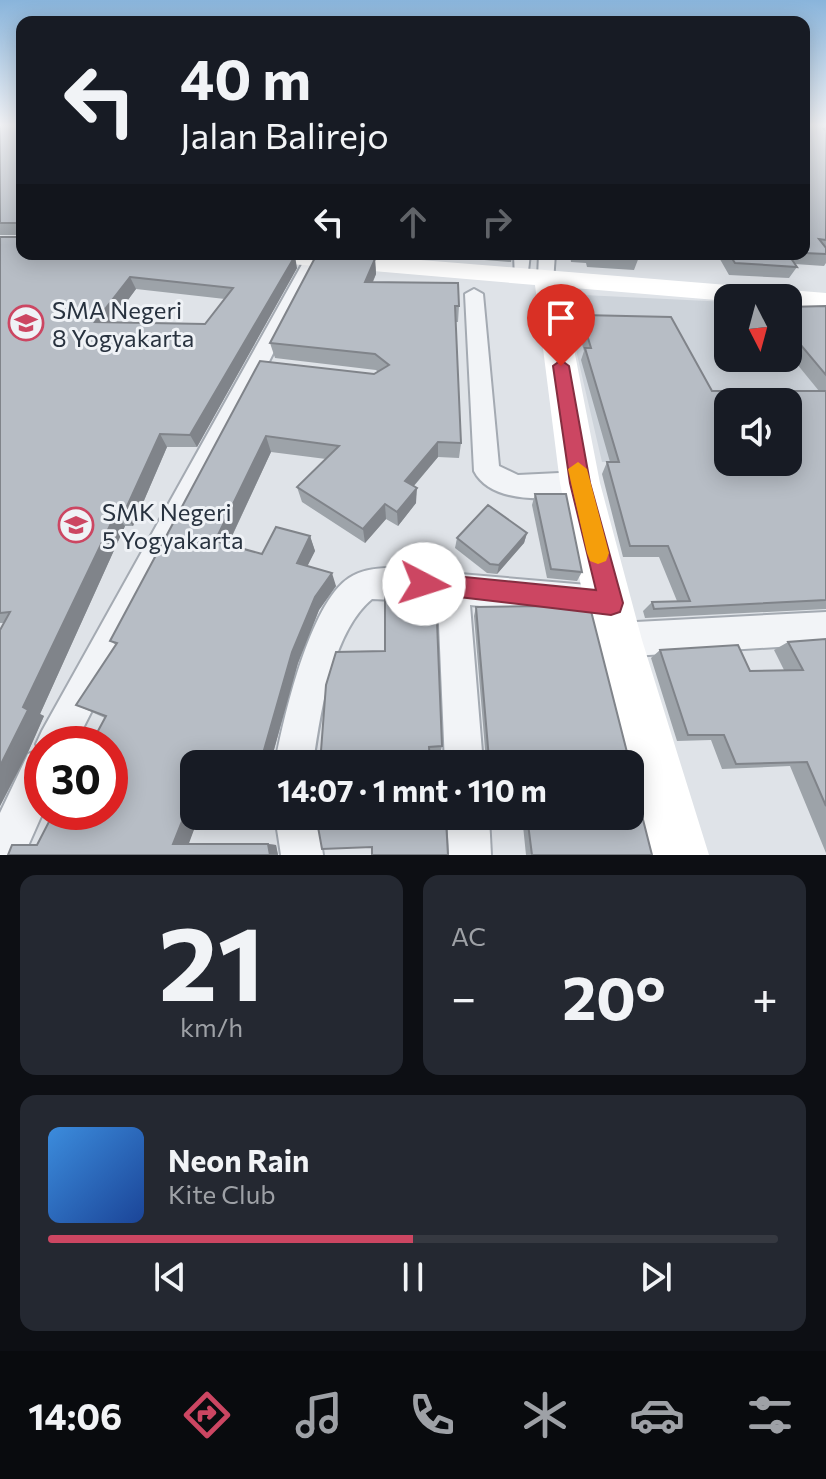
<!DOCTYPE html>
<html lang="id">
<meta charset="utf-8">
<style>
:root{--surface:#171b24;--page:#242831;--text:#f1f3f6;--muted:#9ea1a6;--line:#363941;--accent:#cc4662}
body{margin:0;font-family:Commissioner,sans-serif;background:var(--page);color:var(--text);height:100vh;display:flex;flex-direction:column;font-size:30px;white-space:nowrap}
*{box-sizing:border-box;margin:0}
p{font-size:26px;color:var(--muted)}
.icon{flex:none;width:44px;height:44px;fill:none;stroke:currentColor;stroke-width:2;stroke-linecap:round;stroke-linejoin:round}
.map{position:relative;height:855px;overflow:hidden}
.panel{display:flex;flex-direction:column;gap:20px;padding:20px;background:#0d0f14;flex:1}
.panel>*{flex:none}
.hud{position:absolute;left:16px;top:16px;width:794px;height:244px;border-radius:16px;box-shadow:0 4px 20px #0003;background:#171b24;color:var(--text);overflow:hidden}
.needle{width:52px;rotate:174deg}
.tools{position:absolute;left:714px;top:284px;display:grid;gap:16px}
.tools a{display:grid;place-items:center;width:88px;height:88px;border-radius:16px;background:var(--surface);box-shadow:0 4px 20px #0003;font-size:40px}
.speed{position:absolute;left:24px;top:726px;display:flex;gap:16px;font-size:40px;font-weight:700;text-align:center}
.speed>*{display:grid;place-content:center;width:104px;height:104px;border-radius:50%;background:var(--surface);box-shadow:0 4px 20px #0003;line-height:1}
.speed .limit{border:12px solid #d22;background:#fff;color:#111}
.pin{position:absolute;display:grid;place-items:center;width:68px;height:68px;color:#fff;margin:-82px -34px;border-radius:50% 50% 50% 0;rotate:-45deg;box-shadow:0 0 8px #0007}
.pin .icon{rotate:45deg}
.me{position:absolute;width:88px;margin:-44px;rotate:95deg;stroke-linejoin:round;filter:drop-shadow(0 0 6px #0008)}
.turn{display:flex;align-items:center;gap:28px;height:168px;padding:0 32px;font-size:36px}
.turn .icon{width:104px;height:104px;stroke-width:2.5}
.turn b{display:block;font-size:56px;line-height:68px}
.lanes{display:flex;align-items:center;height:76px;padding:0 32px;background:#0003;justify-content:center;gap:40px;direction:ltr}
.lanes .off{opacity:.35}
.big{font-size:60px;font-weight:700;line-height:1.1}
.panel .card{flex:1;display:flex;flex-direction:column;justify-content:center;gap:12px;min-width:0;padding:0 28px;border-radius:16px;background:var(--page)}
.panel .dial{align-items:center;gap:0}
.dial b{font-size:104px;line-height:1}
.song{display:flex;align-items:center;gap:24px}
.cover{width:96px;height:96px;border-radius:12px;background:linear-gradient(135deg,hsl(210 70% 55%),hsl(220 70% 35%))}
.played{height:8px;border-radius:4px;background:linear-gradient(90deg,var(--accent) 50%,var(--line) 50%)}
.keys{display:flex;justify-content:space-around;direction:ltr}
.heat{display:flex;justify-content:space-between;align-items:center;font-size:44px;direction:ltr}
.panel .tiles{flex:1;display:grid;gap:20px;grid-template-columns:1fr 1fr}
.card:last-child{grid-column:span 2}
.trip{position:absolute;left:180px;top:750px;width:464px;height:80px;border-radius:16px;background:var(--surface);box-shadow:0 4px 20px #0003;font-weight:700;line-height:80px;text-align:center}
.menu{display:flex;height:128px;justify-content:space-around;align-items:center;background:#090b0e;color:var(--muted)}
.menu .icon{width:56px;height:56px}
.menu .selected{color:var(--accent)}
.menu b{font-size:36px;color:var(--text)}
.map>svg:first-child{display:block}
.built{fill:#cdd3da}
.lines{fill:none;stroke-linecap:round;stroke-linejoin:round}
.street-casing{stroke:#a4aab2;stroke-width:4}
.street{fill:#f2f4f7;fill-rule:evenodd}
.secondary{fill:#fff;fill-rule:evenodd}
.wall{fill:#9da3a9;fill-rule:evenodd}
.shaded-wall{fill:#80848a}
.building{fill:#b7bdc5;stroke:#80848a;stroke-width:2;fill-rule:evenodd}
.route{fill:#cc4662;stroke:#852e40;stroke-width:2}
.slow{fill:#f59e0b}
.labels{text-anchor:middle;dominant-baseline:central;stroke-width:6;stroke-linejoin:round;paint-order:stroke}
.poi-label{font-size:24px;fill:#28323f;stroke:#eff2f6;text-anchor:start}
</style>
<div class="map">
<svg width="826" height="855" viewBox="0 0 826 855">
<rect width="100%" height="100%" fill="#dfe3e8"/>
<polygon class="built" points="563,294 728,302 728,358 788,358 788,306 826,308 826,447 788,402 728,402 728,454 602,462"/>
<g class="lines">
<g class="street-casing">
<g id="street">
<polygon points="313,254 321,259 75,744 42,744 43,812 24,855 0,855 0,813 28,754 39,750 36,744 42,731 305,259"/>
<polygon points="514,254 530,254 527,280 515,280"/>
<polygon points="539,254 555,254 553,282 547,283 538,278"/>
<path d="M474,289L483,294L499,466L518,475L580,472L589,475L593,483L589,491C558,501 492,506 474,471L465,294Z"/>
<path d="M390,568L611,587L622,592L627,603L622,614L611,619L470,605L483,764H445L438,602L372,599C332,632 320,715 313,764H275C283,719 310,603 349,578C361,570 376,568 390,568Z"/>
<polygon points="826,612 826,644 617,657 605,652 600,640 605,628 617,623"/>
<polygon points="275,816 317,816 323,855 281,855"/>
<polygon points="447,816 489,816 491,855 449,855"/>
</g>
</g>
<use href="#street" class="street"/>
<polygon class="secondary" points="244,254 347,254 826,293 826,309 788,306 788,298 728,298 728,301 562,287 600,483 642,640 709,855 645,855 630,794 630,764 623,764 592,640 560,483 535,285 256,261"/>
</g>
<g class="wall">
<path d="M0,125L22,254L130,255L297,268L197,447H167L133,526H125L40,714L44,716L29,750L0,806V630L4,623H0V237H17V235H0ZM136,289L225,299L205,324L111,323Z"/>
<polygon points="804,125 826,125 826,263 824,266 795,264 797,267 789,278 729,275 717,254 804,254"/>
<polygon points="407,254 513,254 511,262"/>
<polygon points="570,254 638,254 639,257 634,270 587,267 586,263 571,262"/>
<polygon points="375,259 376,274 373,282 459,306 458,322 455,322 461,443 459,458 438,457 414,486 416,503 398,526 386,519 365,543 302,502 297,487 326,459 271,452 228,545 262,554 310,536 315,551 307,566 336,586 319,610 298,663 270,764 234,764 220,759 219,764 194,764 194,816 199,816 188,844 268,844 276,845 278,855 8,855 37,845 105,718 76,705 116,645 110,641 260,361 374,374 378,372 376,370 275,358 270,343"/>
<polygon points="826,306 826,609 645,618 643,611 652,602 677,601 659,557 623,557 602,474 607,462 610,462 581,360 584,351 577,327 581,315 712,391 819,391 788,353 788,307"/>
<polygon points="535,494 582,572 577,581 547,578 532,505"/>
<polygon points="527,533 524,543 497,574 487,573 455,548 457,538"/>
<polygon points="541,606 591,611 629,760 636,763 636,792 652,855 526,855 522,816 630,816 630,764 481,764 486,761 474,616 476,607"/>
<polygon points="826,639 826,853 790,766 722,769 711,740 677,741 651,658 660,650 750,671 784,670 774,650 788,642"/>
<polygon points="326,685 442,746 441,750 430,751"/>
</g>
<g class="shaded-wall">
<polygon points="295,256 297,268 197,447 190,435"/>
<polygon points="375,259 376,274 366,297 365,282"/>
<polygon points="130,277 136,289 102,335 95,322"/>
<polygon points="160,434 167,447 133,526 123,515"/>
<polygon points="266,436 271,452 223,555 215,541"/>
<polygon points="438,442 438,457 405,496 405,481"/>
<polygon points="417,488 416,503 398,526 397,512"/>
<polygon points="385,504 386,519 365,543 363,529"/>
<polygon points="115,515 125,526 40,714 44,716 29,750 0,806 0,766 23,707"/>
<polygon points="527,533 524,543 497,574 499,565"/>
<polygon points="310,536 315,551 302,577 297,563"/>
<polygon points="332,573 336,586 319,610 298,663 270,764 260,764 292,652 315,597"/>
<polygon points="209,753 220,759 219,764 205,764"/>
<polygon points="194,791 194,816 199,816 188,846 173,844"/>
<polygon points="268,844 276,845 278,855 270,855"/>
</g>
<g class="building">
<path d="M0,125H22V254H118L164,259L168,254H276L295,256L190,435L160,434L123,515H115L23,707L28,710L0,766V630L10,612L0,613V237H17V223H0ZM130,277L233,288L205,324L95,322Z"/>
<polygon points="804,125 826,125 826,129 824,129 826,131 826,240 819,239 826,248 826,254 804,253"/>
<polygon points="317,254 375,259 365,282 458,283 459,306 455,306 461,443 438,442 405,481 417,488 397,512 385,504 363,529 297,487 339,446 266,436 215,541 262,554 276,527 310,536 297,563 332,573 315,597 292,652 260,764 241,764 209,753 205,764 194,764 194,791 173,844 268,844 270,855 8,855 12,845 37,845 54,812 110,812 110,744 91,744 106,716 76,705 117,643 110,641 260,361 374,374 389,365 375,354 270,343"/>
<polygon points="600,254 638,254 639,257"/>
<polygon points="729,254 788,254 797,267 735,263"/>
<polygon points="826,306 826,375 795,338 788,338 788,307"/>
<path d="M581,315L671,317L712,391H826V600L654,609L652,602L690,601L668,546H630L607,462H619L585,348H591ZM728,402H788V462H728Z"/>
<polygon points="535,494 566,494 582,572 551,569"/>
<polygon points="488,505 527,533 499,565 490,564 457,538"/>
<polygon points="385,596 436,597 442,746 429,747 430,764 320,764 326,685 336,652 385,651"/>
<polygon points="541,606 591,611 629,760 636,763 636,792 652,855 532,855 527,816 630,816 630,764 482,764 482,763 489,759 476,607"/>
<polygon points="826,639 826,806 807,762 736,764 724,735 688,735 660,650 738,645 750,671 803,670 788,642"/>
<polygon points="316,816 434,816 434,820 446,820 448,855 372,855 372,847 322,849"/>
</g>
<linearGradient id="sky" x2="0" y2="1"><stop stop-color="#89b4db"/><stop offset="0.51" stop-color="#f1f2f5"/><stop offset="1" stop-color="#f1f2f5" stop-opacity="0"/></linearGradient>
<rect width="826" height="245" fill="url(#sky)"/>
<polygon class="route" points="561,360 569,366 590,483 623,603 620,612 611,615 416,592 412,584 416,576 424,573 596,590 570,483 553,366"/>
<polygon class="slow" points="578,462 587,469 609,553 606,561 598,564 590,561 587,553 568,469"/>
<defs>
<g id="school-ring" transform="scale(1.8)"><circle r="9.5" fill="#eff2f6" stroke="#cc4662" stroke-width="1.5"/><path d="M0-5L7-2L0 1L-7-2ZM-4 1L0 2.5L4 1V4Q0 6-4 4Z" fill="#cc4662"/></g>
</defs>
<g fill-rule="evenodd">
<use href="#school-ring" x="26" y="323"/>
<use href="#school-ring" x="76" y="525"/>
</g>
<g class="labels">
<g class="poi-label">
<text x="52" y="309">SMA Negeri<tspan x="52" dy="28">8 Yogyakarta</tspan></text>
<text x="102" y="511">SMK Negeri<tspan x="102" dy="28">5 Yogyakarta</tspan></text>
</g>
</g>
</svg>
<div class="tools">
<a><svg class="needle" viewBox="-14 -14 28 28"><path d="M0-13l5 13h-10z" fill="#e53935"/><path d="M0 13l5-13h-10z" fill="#9ea1a6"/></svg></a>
<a><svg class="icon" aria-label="sound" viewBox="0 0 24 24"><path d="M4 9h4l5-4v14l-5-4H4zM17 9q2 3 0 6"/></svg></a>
</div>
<div class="speed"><div class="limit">30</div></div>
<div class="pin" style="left:561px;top:366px;background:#d93025"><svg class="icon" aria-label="arrive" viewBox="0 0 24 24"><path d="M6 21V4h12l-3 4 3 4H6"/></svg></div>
<svg class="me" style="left:424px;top:584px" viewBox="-20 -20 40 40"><circle r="19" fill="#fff"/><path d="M0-13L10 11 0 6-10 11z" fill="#cc4662"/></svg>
<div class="trip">14:07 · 1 mnt · 110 m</div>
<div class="hud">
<div class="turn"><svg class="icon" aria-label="left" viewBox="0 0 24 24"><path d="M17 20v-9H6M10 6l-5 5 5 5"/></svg><div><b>40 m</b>Jalan Balirejo</div></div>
<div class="lanes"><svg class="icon" aria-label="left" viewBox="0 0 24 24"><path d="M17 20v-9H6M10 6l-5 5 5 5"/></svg><svg class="icon off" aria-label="ahead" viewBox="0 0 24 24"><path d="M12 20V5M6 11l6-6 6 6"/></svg><svg class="icon off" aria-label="right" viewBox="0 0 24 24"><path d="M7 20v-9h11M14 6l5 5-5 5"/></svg></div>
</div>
</div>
<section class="panel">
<div class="tiles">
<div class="card dial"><b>21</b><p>km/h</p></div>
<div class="card"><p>AC</p>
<div class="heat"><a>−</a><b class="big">20°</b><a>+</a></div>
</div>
<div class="card">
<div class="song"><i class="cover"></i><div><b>Neon Rain</b><p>Kite Club</p></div></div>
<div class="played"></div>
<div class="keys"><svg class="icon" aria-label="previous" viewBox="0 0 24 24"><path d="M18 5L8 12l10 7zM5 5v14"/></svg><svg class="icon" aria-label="pause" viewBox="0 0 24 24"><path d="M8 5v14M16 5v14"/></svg><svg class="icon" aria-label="next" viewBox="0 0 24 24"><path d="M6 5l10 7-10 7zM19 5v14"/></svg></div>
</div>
</div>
</section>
<nav class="menu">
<b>14:06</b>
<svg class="icon selected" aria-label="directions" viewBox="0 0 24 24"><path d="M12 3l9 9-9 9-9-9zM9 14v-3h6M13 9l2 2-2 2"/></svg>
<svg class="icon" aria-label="music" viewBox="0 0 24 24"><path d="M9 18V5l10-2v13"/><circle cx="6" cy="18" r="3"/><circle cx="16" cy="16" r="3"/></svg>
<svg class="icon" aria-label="phone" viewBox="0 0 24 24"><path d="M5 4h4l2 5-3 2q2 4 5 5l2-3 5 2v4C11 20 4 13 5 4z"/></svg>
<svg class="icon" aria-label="climate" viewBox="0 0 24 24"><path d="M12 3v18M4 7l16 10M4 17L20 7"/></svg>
<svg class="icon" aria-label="car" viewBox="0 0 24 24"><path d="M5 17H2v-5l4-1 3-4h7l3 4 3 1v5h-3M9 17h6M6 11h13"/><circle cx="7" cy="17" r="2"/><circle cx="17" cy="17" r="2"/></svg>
<svg class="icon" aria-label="filters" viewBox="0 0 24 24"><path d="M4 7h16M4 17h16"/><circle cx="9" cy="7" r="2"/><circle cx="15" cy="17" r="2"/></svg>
</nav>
